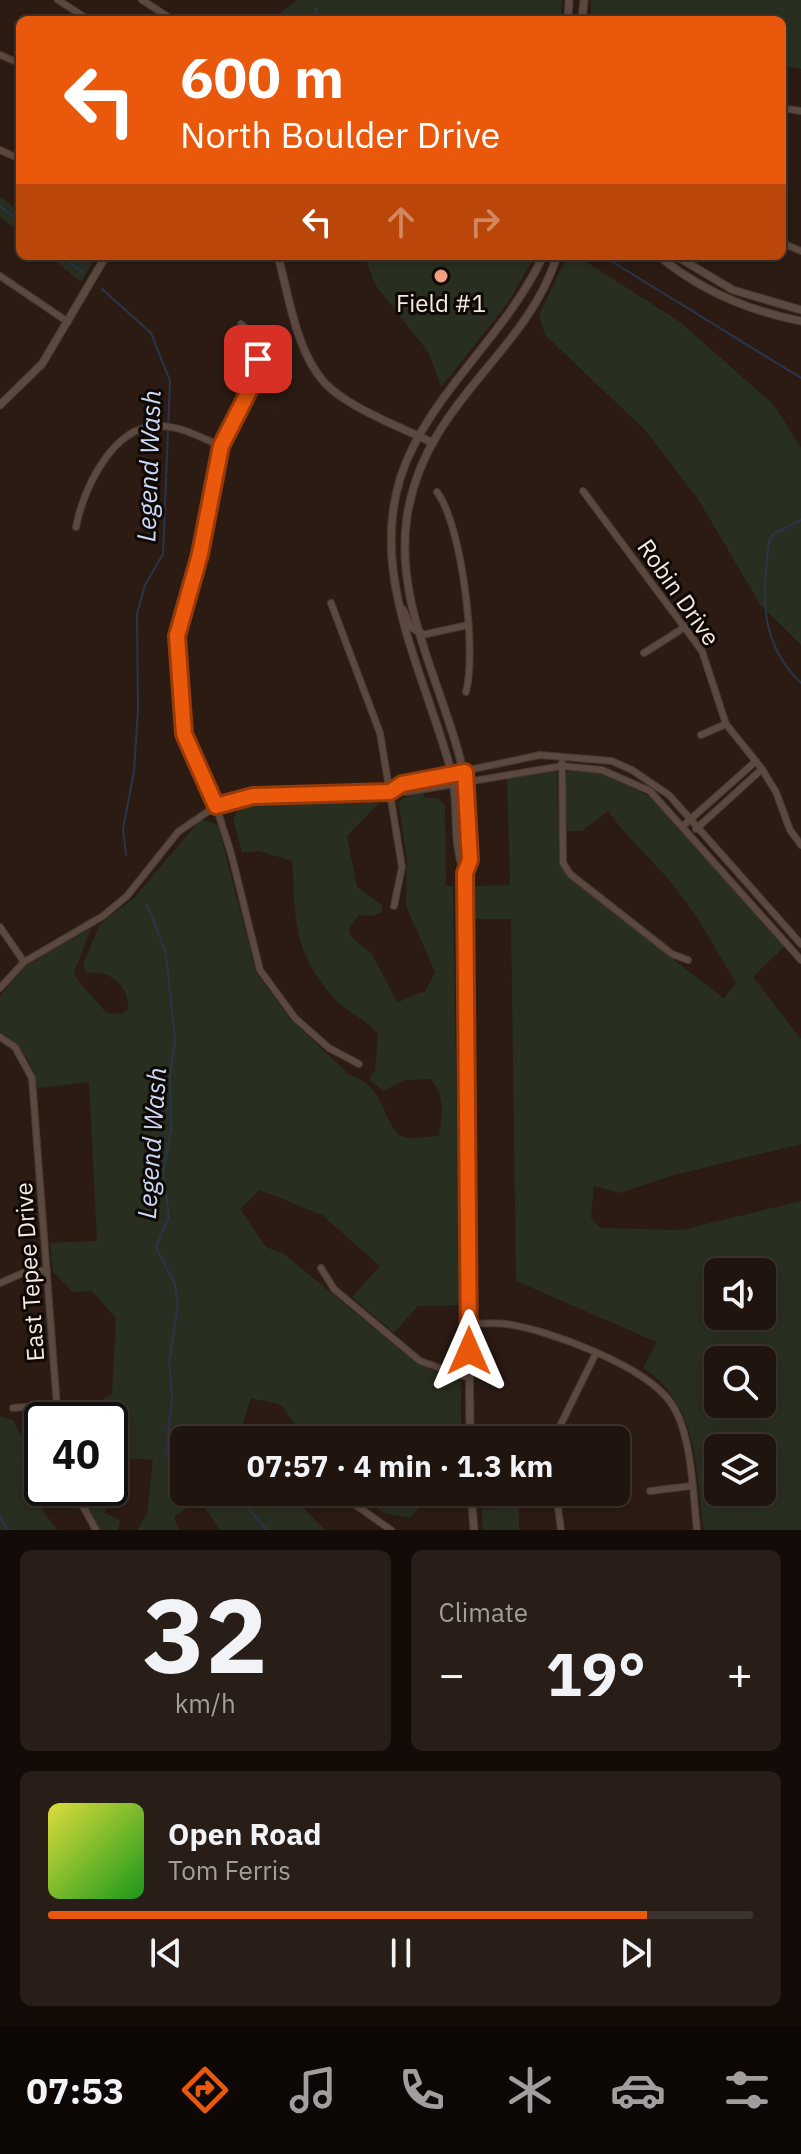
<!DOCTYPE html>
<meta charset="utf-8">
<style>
:root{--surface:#20140e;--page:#281d17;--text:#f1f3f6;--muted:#a29e9e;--line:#3d332e;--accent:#ea580c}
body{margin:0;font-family:"IBM Plex Sans",sans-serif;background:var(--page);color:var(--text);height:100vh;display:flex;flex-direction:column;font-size:30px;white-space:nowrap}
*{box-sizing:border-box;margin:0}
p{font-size:26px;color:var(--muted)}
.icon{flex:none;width:44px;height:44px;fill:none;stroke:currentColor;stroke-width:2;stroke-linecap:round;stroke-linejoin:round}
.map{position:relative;height:1530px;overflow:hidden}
.drawer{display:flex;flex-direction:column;gap:20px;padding:20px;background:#120b08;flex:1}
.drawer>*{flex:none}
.guide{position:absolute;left:16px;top:16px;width:770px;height:244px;border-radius:12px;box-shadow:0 4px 12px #0003,0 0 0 2px var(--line);background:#ea580c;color:#fff;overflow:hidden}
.buttons{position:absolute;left:704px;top:1258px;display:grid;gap:16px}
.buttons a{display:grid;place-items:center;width:72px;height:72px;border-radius:12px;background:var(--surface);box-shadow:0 4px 12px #0003,0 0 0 2px var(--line);font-size:40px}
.speed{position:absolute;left:24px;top:1402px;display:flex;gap:16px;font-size:40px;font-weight:700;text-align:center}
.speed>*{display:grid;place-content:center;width:104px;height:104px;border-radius:50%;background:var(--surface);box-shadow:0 4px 12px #0003,0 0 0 2px var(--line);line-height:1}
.speed .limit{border:4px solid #111;border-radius:12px;background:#fff;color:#111}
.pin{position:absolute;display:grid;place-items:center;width:68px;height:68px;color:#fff;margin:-34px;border-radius:16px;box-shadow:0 4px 12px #0006}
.me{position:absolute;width:88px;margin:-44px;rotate:0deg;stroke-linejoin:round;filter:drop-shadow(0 0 6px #0008)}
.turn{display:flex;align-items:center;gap:28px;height:168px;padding:0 32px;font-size:36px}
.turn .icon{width:104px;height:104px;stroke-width:2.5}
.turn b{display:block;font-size:56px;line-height:68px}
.lanes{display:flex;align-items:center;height:76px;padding:0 32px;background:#0003;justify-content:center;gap:40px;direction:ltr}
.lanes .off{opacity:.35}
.big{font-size:60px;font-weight:700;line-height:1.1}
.drawer .card{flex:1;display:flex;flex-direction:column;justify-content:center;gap:12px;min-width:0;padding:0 28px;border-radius:12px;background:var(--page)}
.drawer .dial{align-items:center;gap:0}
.dial b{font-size:104px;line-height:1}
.song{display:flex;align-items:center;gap:24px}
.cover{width:96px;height:96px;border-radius:12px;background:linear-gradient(135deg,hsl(60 70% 55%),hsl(120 70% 35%))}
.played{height:8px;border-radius:4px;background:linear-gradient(90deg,var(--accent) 85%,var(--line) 85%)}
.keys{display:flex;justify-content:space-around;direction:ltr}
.heat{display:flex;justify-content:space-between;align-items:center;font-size:44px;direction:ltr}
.drawer .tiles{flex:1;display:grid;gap:20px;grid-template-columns:1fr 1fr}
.card:last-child{grid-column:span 2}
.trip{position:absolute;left:170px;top:1426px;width:460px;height:80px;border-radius:12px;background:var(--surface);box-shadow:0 4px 12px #0003,0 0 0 2px var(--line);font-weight:700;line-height:80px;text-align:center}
.tabs{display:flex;height:128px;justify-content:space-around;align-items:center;background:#0d0806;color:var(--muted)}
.tabs .icon{width:56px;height:56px}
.tabs .selected{color:var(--accent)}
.tabs b{font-size:36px;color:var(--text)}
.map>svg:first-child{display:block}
.green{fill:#292f20;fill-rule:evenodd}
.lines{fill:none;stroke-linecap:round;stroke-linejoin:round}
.stream{stroke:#2a354b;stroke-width:2}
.minor-casing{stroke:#453833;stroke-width:8}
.tertiary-casing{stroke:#453833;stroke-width:9}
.minor{stroke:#5b483e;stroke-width:6}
.tertiary{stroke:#5b483e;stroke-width:7}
.route-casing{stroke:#983908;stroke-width:20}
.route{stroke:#ea580c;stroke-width:14}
.poi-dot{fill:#f2a080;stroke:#0f0805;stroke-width:3}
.labels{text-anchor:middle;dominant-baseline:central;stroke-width:6;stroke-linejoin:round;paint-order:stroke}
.poi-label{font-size:24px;fill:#f5e9e3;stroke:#0f0805}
.street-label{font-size:24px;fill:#f5e9e3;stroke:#0f0805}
.water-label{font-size:26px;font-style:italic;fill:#cad9f6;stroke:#0f0805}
</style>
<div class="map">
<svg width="801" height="1530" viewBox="0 0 801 1530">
<rect width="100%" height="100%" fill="#2b1b13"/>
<g class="green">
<polygon points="297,0 562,0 561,20 280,18 279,14"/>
<polygon points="591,0 801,0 801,69 782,66 782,20 591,20"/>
<polygon points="0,196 20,212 20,233 0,217"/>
<polygon points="49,256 96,256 81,282"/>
<polygon points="365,256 535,256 507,304 441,387 429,353 374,283"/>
<polygon points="577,256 680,322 774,405 801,448 801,645 760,604 698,499 645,430 545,335 539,315 563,265"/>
<path d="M571,768L609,776L650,797L785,946L753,977L801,1039V1144L670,1176L620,1193L594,1186L591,1218L600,1228L682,1230L801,1201V1530H704C695,1468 700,1406 643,1368L657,1342L516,1281L511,919H474V886L510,885L507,776L557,770L559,859L571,878L724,999L736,983C719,955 703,925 684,899C661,867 631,843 608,811L582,831H566V774ZM718,1272H762V1316H718ZM718,1360H762V1404H718ZM718,1448H762V1492H718Z"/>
<path d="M423,793L425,798H438L445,806L446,886H453L460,1305L418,1306L394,1333L352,1297L380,1266L322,1215L260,1190L240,1209L266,1247L284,1254L419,1365L461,1381V1440H316L301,1434L282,1405L251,1398L241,1429L248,1440H184V1492H287L325,1530H220L205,1508L194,1504L174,1516L179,1530H137L147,1514L153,1460L110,1457V1420H63L62,1411L89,1408L112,1394L116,1318L92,1291L73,1292L53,1272L50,1243L97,1241L89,1082L38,1088C32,1063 23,1045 0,1032V996L25,967L91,928L74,973C78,983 98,1002 106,1013L122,1014L128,1009C129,984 109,970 86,973L83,964L100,924L134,898L201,819L218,825L256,972L290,1019L350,1075C386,1085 382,1124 401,1136C410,1141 429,1136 439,1136C442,1116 446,1095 430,1079L405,1080L383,1091L369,1079L375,1070L378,1034C366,1019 348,1013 335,999C292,951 296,921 292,861L259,851L242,853L233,819L241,804L379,803L347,836L357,887L382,905V912L373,916L359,915L349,929L351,937L372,954L397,1002C408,1000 413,993 425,992L435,972L406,906L407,860L399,804L402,798Z"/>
<polygon points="0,1416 14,1421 20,1434 33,1446 21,1458 44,1512 57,1530 0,1530"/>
<polygon points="77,1488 107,1488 105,1513 120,1520 118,1530 100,1530"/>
<polygon points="355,1492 462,1492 462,1494 429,1496 410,1518 384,1513"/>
<polygon points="519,1507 519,1530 483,1530 481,1509"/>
</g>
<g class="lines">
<g class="stream">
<polyline points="315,8 318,20"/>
<polyline points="0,206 20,222"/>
<polyline points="62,256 82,272"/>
<polyline points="603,256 801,378"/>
<polyline points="102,289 151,333 170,381 163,554 145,585 137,614 138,710 134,771 123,829 126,855"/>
<path d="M801,520L773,534L769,542C762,596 759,643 801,683"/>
<polyline points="147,904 166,953 175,1040 170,1075 171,1129 163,1172 169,1216 156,1248 175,1284 178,1305 169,1362 172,1398 166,1455 172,1463 184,1467"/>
<polyline points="235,1492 267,1530"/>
<polyline points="0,1517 8,1530"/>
</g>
<g class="minor-casing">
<g id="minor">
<polyline points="58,0 89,20"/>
<polyline points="142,0 173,20"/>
<polyline points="0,55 19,63"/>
<polyline points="782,108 801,111"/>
<polyline points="0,150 20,159"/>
<polyline points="782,243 801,251"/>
<polyline points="0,276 68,322"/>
<polyline points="241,324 251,333 256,347 256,373 221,446 200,554 182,608 177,636 179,707 184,734 216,806 231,853 260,970 295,1018 329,1048 359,1064"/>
<polyline points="583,491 702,651 726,724 762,769 776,792 790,830 801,845"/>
<path d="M437,492C462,525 477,652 466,692"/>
<path d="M76,527C83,490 112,427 156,426C179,425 200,437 221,446"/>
<polyline points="331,603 380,733 402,867 394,906"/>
<polyline points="422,635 468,625"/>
<polyline points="644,653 685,627"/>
<polyline points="701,735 726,724"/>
<polyline points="562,763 563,863 570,874 672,954 688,960"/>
<polyline points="390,792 402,784 540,755 612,761 632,770 669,795 801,944"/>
<polyline points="683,826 756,761"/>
<polyline points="696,829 762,769"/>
<polyline points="0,927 24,962"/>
<polyline points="0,988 24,962 103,916 127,896 178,832 216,806 253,796 407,792 562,766 602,770 650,791 801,960"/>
<polyline points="0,1037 15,1047 32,1078 58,1420"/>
<polyline points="321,1268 334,1289 420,1361 469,1378"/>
<polyline points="0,1283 23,1273 47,1270"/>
<path d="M469,1324C481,1324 494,1322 506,1324C549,1330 646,1366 671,1403C692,1433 693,1494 697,1530"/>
<polyline points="13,1408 57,1404"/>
<polyline points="557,1440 559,1428 596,1353"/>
<polyline points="73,1488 96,1530"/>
<polyline points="650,1491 691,1486"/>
<polyline points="337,1492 391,1530"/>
<polyline points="556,1492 561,1530"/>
</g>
</g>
<g class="tertiary-casing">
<g id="tertiary">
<polyline points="568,20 569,0"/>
<polyline points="582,20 584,0"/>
<path d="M278,256C289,296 296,351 324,382C346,407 401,427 431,442"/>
<path d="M659,256C700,290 749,311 801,321"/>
<polyline points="676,256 733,290 801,310"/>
<polyline points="0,405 42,364 106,256"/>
<polyline points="403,610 410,626 422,634"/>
<path d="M465,873C451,842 460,804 451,771C423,666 357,556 413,447C448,378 510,327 543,256"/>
<path d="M470,1440L465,873C471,857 470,842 470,825C468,720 391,624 407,517C424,402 526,355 557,256"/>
<polyline points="471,1492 474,1530"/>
</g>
</g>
<use href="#minor" class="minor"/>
<use href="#tertiary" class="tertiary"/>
</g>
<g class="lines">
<g class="route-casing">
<polyline id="route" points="258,359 253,383 221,446 200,554 177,636 184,734 216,806 253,796 390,792 402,784 465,772 470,860 465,873 469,1351"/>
</g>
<use href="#route" class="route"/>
</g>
<circle class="poi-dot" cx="441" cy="276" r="8"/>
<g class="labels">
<g class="poi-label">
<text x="441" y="303">Field #1</text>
</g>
<g class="street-label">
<text transform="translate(679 592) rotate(55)">Robin Drive</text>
<text transform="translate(29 1272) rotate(-94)">East Tepee Drive</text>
</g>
<g class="water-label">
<text transform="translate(148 466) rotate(-88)">Legend Wash</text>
<text transform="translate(151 1143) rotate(-86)">Legend Wash</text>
</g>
</g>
</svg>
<div class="buttons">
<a><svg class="icon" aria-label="sound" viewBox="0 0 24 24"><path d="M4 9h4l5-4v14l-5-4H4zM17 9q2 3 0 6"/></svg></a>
<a><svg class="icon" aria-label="search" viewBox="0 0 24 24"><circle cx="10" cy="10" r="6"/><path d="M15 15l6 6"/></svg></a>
<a><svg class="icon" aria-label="layers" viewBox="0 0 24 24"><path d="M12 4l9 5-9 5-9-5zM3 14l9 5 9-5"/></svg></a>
</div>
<div class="speed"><div class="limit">40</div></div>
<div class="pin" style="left:258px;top:359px;background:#d93025"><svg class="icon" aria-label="arrive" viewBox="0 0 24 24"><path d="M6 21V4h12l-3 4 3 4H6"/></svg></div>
<svg class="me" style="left:469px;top:1351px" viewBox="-20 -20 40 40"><path d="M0-17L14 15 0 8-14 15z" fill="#ea580c" stroke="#fff" stroke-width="4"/></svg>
<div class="trip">07:57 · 4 min · 1.3 km</div>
<div class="guide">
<div class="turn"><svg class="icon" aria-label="left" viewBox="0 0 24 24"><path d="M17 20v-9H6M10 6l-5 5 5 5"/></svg><div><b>600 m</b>North Boulder Drive</div></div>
<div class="lanes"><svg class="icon" aria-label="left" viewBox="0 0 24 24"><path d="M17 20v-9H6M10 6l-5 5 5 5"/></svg><svg class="icon off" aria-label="ahead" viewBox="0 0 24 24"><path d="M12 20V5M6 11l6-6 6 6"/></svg><svg class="icon off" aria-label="right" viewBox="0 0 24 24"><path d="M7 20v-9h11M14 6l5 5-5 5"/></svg></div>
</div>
</div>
<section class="drawer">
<div class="tiles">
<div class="card dial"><b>32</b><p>km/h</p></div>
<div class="card"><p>Climate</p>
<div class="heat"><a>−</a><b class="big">19°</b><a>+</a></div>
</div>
<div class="card">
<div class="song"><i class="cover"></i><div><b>Open Road</b><p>Tom Ferris</p></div></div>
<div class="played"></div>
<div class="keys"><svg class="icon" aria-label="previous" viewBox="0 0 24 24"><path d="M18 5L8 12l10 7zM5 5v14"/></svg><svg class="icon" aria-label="pause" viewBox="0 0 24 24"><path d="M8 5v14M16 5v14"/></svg><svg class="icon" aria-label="next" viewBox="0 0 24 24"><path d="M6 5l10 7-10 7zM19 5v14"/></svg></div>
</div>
</div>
</section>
<nav class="tabs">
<b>07:53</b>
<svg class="icon selected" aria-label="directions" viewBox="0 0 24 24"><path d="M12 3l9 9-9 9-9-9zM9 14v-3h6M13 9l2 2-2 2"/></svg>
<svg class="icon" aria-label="music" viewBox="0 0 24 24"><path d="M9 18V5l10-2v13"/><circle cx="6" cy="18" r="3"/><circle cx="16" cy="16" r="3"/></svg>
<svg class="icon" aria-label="phone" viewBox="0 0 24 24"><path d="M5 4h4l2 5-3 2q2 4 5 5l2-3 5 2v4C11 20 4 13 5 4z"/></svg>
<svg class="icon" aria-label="climate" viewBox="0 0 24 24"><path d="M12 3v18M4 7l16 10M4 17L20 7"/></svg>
<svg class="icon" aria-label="car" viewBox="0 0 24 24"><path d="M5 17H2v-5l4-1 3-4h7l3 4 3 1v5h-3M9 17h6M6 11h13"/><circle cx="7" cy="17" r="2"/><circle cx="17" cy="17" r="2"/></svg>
<svg class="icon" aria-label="filters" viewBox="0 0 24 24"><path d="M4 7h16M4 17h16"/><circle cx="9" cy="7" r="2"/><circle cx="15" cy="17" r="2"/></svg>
</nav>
